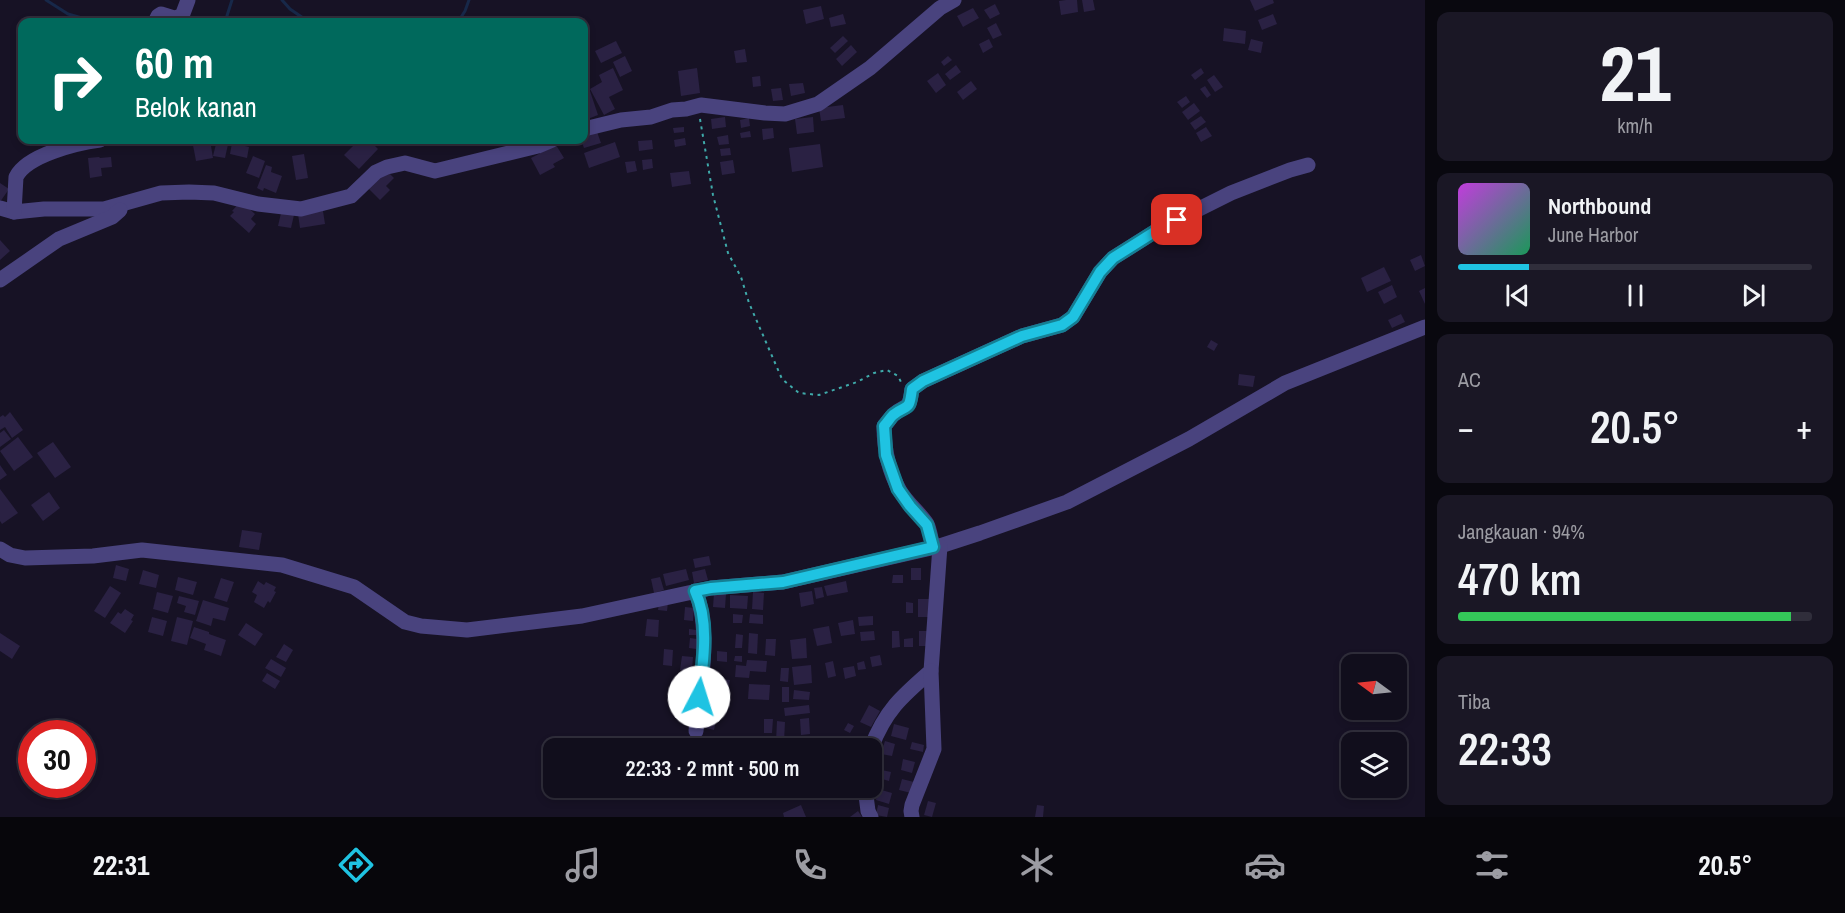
<!DOCTYPE html>
<html lang="id">
<meta charset="utf-8">
<style>
:root{--surface:#110e1c;--page:#1a1725;--text:#f1f3f6;--muted:#9c9ca3;--line:#302e3b;--accent:#1fc3e2}
body{margin:0;font-family:"Archivo Narrow",sans-serif;background:var(--page);color:var(--text);height:100vh;display:flex;flex-direction:column;font-size:22px;white-space:nowrap}
*{box-sizing:border-box;margin:0}
p{font-size:20px;color:var(--muted)}
.icon{flex:none;width:33px;height:33px;fill:none;stroke:currentColor;stroke-width:2;stroke-linecap:round;stroke-linejoin:round}
.map{position:relative;flex:1;overflow:hidden}
.details{display:flex;flex-direction:column;gap:12px;padding:12px;background:#09080f;width:420px}
.details>*{flex:none}
.banner{position:absolute;left:18px;top:18px;width:570px;height:126px;border-radius:12px;box-shadow:0 3px 9px #0003,0 0 0 2px var(--line);background:#00695c;color:#fff;overflow:hidden}
.needle{width:39px;rotate:285deg}
.tools{position:absolute;left:1341px;top:654px;display:grid;gap:12px}
.tools a{display:grid;place-items:center;width:66px;height:66px;border-radius:12px;background:var(--surface);box-shadow:0 3px 9px #0003,0 0 0 2px var(--line);font-size:30px}
.speed{position:absolute;left:18px;top:720px;display:flex;gap:12px;font-size:30px;font-weight:700;text-align:center}
.speed>*{display:grid;place-content:center;width:78px;height:78px;border-radius:50%;background:var(--surface);box-shadow:0 3px 9px #0003,0 0 0 2px var(--line);line-height:1}
.speed .limit{border:9px solid #d22;background:#fff;color:#111}
.pin{position:absolute;display:grid;place-items:center;width:51px;height:51px;color:#fff;margin:-26px;border-radius:12px;box-shadow:0 3px 9px #0006}
.me{position:absolute;width:66px;margin:-33px;rotate:5deg;stroke-linejoin:round;filter:drop-shadow(0 0 4px #0008)}
.turn{display:flex;align-items:center;gap:21px;height:126px;padding:0 18px;font-size:27px}
.turn .icon{width:78px;height:78px;stroke-width:2.5}
.turn b{display:block;font-size:42px;line-height:51px}
.big{font-size:45px;font-weight:600;line-height:1.1}
.details .widget{flex:1;display:flex;flex-direction:column;justify-content:center;gap:9px;min-width:0;padding:0 21px;border-radius:12px;background:var(--page)}
.details .dial{align-items:center;gap:0}
.dial b{font-size:78px;line-height:1}
.song{display:flex;align-items:center;gap:18px}
.cover{width:72px;height:72px;border-radius:9px;background:linear-gradient(135deg,hsl(290 70% 55%),hsl(150 70% 35%))}
.played{height:6px;border-radius:3px;background:linear-gradient(90deg,var(--accent) 20%,var(--line) 20%)}
.keys{display:flex;justify-content:space-around;direction:ltr}
.heat{display:flex;justify-content:space-between;align-items:center;font-size:33px;direction:ltr}
.charge{height:9px;border-radius:4px;background:linear-gradient(90deg,#34c759 94%,var(--line) 0)}
.trip{position:absolute;left:543px;top:738px;width:339px;height:60px;border-radius:12px;background:var(--surface);box-shadow:0 3px 9px #0003,0 0 0 2px var(--line);font-weight:600;line-height:60px;text-align:center}
.dock{display:flex;height:96px;justify-content:space-around;align-items:center;background:#07060b;color:var(--muted)}
.dock .icon{width:42px;height:42px}
.dock .on{color:var(--accent)}
.dock b{font-size:27px;color:var(--text)}
main{display:flex;flex:1;min-height:0}
.map>svg:first-child{display:block}
.lines{fill:none;stroke-linecap:round;stroke-linejoin:round}
.stream{stroke:#172849;stroke-width:3}
.building{fill:#2a2143}
.path{stroke:#3faaaa;stroke-width:2;stroke-dasharray:3 4.5;stroke-linecap:butt}
.minor{stroke:#49437e;stroke-width:15}
.route-casing{stroke:#147f93;stroke-width:15}
.route{stroke:#1fc3e2;stroke-width:10}
</style>
<main>
<div class="map">
<svg width="1425" height="817" viewBox="0 0 1425 817">
<rect width="100%" height="100%" fill="#171225"/>
<g class="lines">
<g class="stream">
<polyline points="46,0 68,14 96,22"/>
<polyline points="282,0 290,9 309,22"/>
<polyline points="225,22 232,0"/>
<polyline points="458,22 465,11 469,0"/>
</g>
</g>
<g class="building">
<polygon points="1066,0 1077,0 1078,12 1061,15 1059,1"/>
<polygon points="1082,0 1093,0 1095,10 1084,12"/>
<polygon points="1250,0 1273,0 1274,3 1255,11"/>
<polygon points="995,4 1000,14 990,19 984,10"/>
<polygon points="821,6 824,19 806,24 803,10"/>
<polygon points="973,8 979,18 963,27 957,16"/>
<polygon points="843,14 846,24 831,27 829,18"/>
<polygon points="1273,14 1277,24 1262,30 1258,20"/>
<polygon points="996,23 1002,35 993,39 987,28"/>
<polygon points="1224,28 1246,31 1245,44 1223,41"/>
<polygon points="843,36 848,41 835,53 830,48"/>
<polygon points="989,39 993,47 983,53 979,44"/>
<polygon points="1251,39 1263,42 1261,53 1248,50"/>
<polygon points="616,41 622,53 601,63 595,51"/>
<polygon points="851,45 857,52 842,66 836,59"/>
<polygon points="745,49 747,62 736,63 734,51"/>
<polygon points="625,56 632,71 620,77 613,62"/>
<polygon points="948,56 952,60 944,66 941,62"/>
<polygon points="956,65 961,72 950,80 945,74"/>
<polygon points="613,68 623,90 609,97 615,109 604,115 590,89 602,82 599,75"/>
<polygon points="697,68 700,93 681,96 678,71"/>
<polygon points="1201,68 1204,73 1195,80 1191,75"/>
<polygon points="938,73 946,85 936,93 927,81"/>
<polygon points="1214,75 1223,87 1215,92 1207,80"/>
<polygon points="760,76 761,86 753,87 752,77"/>
<polygon points="971,81 977,89 963,100 957,92"/>
<polygon points="803,83 805,93 791,96 789,84"/>
<polygon points="1205,86 1211,95 1207,98 1200,89"/>
<polygon points="781,88 783,100 773,101 771,89"/>
<polygon points="590,91 598,115 585,120 584,115 584,93"/>
<polygon points="1186,96 1190,102 1182,108 1177,102"/>
<polygon points="1194,103 1200,111 1188,120 1182,112"/>
<polygon points="843,105 845,118 821,121 819,108"/>
<polygon points="1201,116 1206,122 1195,130 1190,123"/>
<polygon points="725,117 726,127 712,129 711,119"/>
<polygon points="813,117 814,132 797,134 795,119"/>
<polygon points="749,118 750,126 741,128 740,120"/>
<polygon points="684,127 684,132 674,133 673,128"/>
<polygon points="1206,127 1212,136 1201,142 1196,133"/>
<polygon points="773,128 774,138 763,140 762,129"/>
<polygon points="596,129 601,143 584,148 581,140 584,140 584,133"/>
<polygon points="750,131 751,137 741,138 740,133"/>
<polygon points="728,135 729,144 719,145 717,137"/>
<polygon points="685,138 686,145 675,147 674,140"/>
<polygon points="192,140 210,140 213,158 196,161"/>
<polygon points="217,140 229,140 225,158 213,156"/>
<polygon points="240,140 247,140 245,146 249,147 247,158 230,154 232,143 238,144"/>
<polygon points="359,140 369,140 378,149 359,169 344,155"/>
<polygon points="652,140 653,149 639,151 638,141"/>
<polygon points="615,142 620,157 589,168 584,153"/>
<polygon points="820,144 823,167 792,172 789,148"/>
<polygon points="556,145 564,158 553,164 555,167 540,175 531,158"/>
<polygon points="730,148 731,155 721,156 720,149"/>
<polygon points="304,154 308,178 296,180 292,156"/>
<polygon points="253,156 265,161 259,178 246,173"/>
<polygon points="99,157 100,158 111,157 112,167 101,168 102,176 90,178 88,158"/>
<polygon points="652,159 653,168 643,170 642,160"/>
<polygon points="733,160 735,173 722,175 720,162"/>
<polygon points="635,161 637,171 627,173 625,162"/>
<polygon points="266,165 272,167 271,172 282,176 276,193 264,188 263,191 257,188"/>
<polygon points="385,169 394,178 386,186 390,190 380,200 368,188"/>
<polygon points="689,171 691,184 672,187 670,173"/>
<polygon points="0,183 9,189 0,202"/>
<polygon points="241,201 255,214 251,219 256,224 249,233 230,216 234,212 232,211"/>
<polygon points="323,211 325,224 300,228 298,214"/>
<polygon points="281,213 294,215 291,228 278,226"/>
<polygon points="0,240 10,251 0,260"/>
<polygon points="1421,255 1425,266 1415,271 1410,260"/>
<polygon points="1384,267 1391,281 1367,292 1361,278"/>
<polygon points="1392,285 1397,297 1384,304 1378,292"/>
<polygon points="1425,288 1425,304 1419,291"/>
<polygon points="1401,314 1405,322 1392,328 1388,320"/>
<polygon points="1211,340 1218,344 1214,351 1207,347"/>
<polygon points="1239,374 1255,376 1253,387 1238,385"/>
<polygon points="10,412 23,430 12,438 5,427 0,430 0,417 3,415 5,417"/>
<polygon points="4,430 11,439 0,447 0,433"/>
<polygon points="18,437 33,457 14,471 0,451"/>
<polygon points="53,442 71,467 55,478 37,453"/>
<polygon points="0,465 7,475 0,480"/>
<polygon points="0,489 18,513 2,524 0,521"/>
<polygon points="49,492 60,508 43,521 31,505"/>
<polygon points="242,530 262,533 259,550 239,547"/>
<polygon points="709,556 711,565 695,568 693,559"/>
<polygon points="116,565 129,569 126,581 113,578"/>
<rect x="911" y="568" width="10" height="12"/>
<polygon points="686,569 689,580 666,586 663,574"/>
<polygon points="705,569 708,580 694,583 692,572"/>
<polygon points="143,570 159,575 156,588 139,584"/>
<polygon points="893,575 903,575 903,583 892,583"/>
<polygon points="178,577 197,582 193,595 175,590"/>
<polygon points="660,577 664,590 654,593 651,579"/>
<polygon points="221,578 234,582 227,602 214,598"/>
<polygon points="258,581 264,585 266,582 276,587 274,591 276,592 270,603 268,601 264,608 254,602 257,595 252,592"/>
<polygon points="846,581 848,592 827,596 824,586"/>
<polygon points="110,586 121,593 105,618 94,611"/>
<polygon points="822,587 824,597 816,599 814,588"/>
<polygon points="812,591 814,604 801,607 799,593"/>
<polygon points="157,592 173,596 168,613 153,609"/>
<polygon points="753,592 764,593 763,610 752,609"/>
<polygon points="714,593 726,594 725,608 713,607"/>
<polygon points="730,595 748,596 747,609 730,608"/>
<polygon points="179,596 199,601 195,615 184,612 186,606 177,603"/>
<rect x="918" y="599" width="12" height="18"/>
<polygon points="203,600 229,608 225,621 213,618 211,626 196,621"/>
<polygon points="659,602 668,603 667,611 658,610"/>
<polygon points="906,602 913,603 913,613 906,613"/>
<polygon points="685,607 694,608 693,621 684,620"/>
<polygon points="125,609 134,615 131,620 133,621 125,633 110,623 118,612 121,614"/>
<polygon points="733,614 743,615 742,623 733,623"/>
<polygon points="750,614 763,615 763,624 749,623"/>
<polygon points="873,616 873,625 859,626 858,617"/>
<polygon points="152,617 167,621 163,636 148,632"/>
<polygon points="177,617 193,621 187,645 171,641"/>
<polygon points="647,619 659,620 658,637 645,636"/>
<polygon points="853,620 855,634 841,636 838,623"/>
<polygon points="246,623 263,634 255,646 238,635"/>
<polygon points="829,626 832,643 817,646 813,629"/>
<polygon points="194,627 209,632 209,634 226,640 221,656 204,650 206,644 190,638"/>
<polygon points="689,629 696,630 696,635 689,635"/>
<polygon points="874,631 875,640 861,641 860,632"/>
<polygon points="892,631 899,631 900,647 892,648"/>
<rect x="919" y="631" width="9" height="15"/>
<polygon points="0,633 20,646 12,659 0,651"/>
<polygon points="749,633 758,634 757,654 748,653"/>
<polygon points="736,634 743,635 742,648 735,648"/>
<polygon points="690,638 697,639 696,649 689,648"/>
<polygon points="806,638 807,658 792,659 790,640"/>
<polygon points="913,638 913,647 904,647 904,639"/>
<polygon points="766,639 776,639 775,656 765,655"/>
<polygon points="284,644 293,650 286,662 276,657"/>
<polygon points="664,649 673,650 672,666 663,665"/>
<polygon points="717,651 727,652 727,662 717,661"/>
<polygon points="880,655 882,665 872,667 870,657"/>
<polygon points="682,656 693,657 692,671 680,670"/>
<polygon points="735,656 742,656 742,662 734,661"/>
<polygon points="271,659 286,668 281,677 265,668"/>
<polygon points="747,660 767,661 766,672 750,671 749,678 735,677 736,665 746,666"/>
<polygon points="833,661 836,676 828,678 825,663"/>
<polygon points="864,661 866,669 858,670 857,663"/>
<polygon points="811,665 812,683 794,685 792,667"/>
<polygon points="854,666 856,676 845,679 843,668"/>
<polygon points="781,668 789,668 788,682 780,681"/>
<polygon points="267,673 280,681 275,689 262,681"/>
<polygon points="721,679 730,680 727,697 718,695"/>
<polygon points="707,682 715,684 712,700 704,699"/>
<polygon points="683,684 694,685 693,693 682,692"/>
<polygon points="749,684 770,685 769,700 748,699"/>
<rect x="782" y="687" width="7" height="15"/>
<polygon points="794,690 810,692 809,700 793,699"/>
<polygon points="681,697 695,698 693,710 680,709"/>
<polygon points="809,705 810,713 785,716 784,708"/>
<polygon points="869,705 880,711 871,727 860,722"/>
<polygon points="704,713 717,716 714,730 702,727"/>
<polygon points="809,718 810,734 801,735 800,719"/>
<polygon points="764,719 773,719 772,733 764,733"/>
<polygon points="777,721 785,722 784,742 776,742"/>
<polygon points="848,723 854,726 850,733 844,730"/>
<polygon points="894,724 909,728 906,740 891,736"/>
<polygon points="804,739 809,746 806,748 791,748"/>
<polygon points="764,741 774,743 773,748 763,748"/>
<polygon points="885,741 895,744 892,756 881,754"/>
<polygon points="912,742 924,745 923,752 910,749"/>
<polygon points="903,759 915,762 912,773 901,770"/>
<polygon points="877,769 891,772 889,781 875,777"/>
<polygon points="902,779 914,782 911,793 899,790"/>
<polygon points="878,789 892,793 889,804 876,800"/>
<polygon points="928,801 936,803 932,817 924,815"/>
<polygon points="801,805 806,817 784,817 783,813"/>
<polygon points="878,805 889,808 887,817 876,815"/>
<polygon points="1037,805 1044,806 1043,817 1035,817"/>
<polygon points="858,811 862,817 850,817"/>
</g>
<g class="lines">
<polyline class="path" points="700,119 713,195 728,253 741,277 749,303 782,379 799,393 819,395 857,382 874,373 887,370 898,376 901,382"/>
<g class="minor">
<polyline points="155,22 158,16 161,14 174,18 182,16 188,0"/>
<polyline points="584,129 621,120 651,117 672,110 686,109 701,105 765,113 785,114 818,104 870,68 940,8 954,0"/>
<polyline points="0,208 14,212 44,209 104,209 161,193 189,192 214,193 258,204 301,209 351,196 376,172 387,167 405,163 435,171 538,146 552,140"/>
<path d="M14,212L16,177C27,155 77,143 100,140"/>
<polyline points="0,280 59,239 112,217 120,210"/>
<path d="M933,547C931,540 930,530 927,524C920,513 907,503 900,491C889,472 884,448 884,426C887,423 890,418 893,415C907,403 909,412 912,389L923,381L1022,336L1062,325L1073,317L1100,272L1113,258L1159,229L1231,193L1290,170L1308,165"/>
<polyline points="0,549 10,555 25,558 93,556 142,550 282,565 354,587 405,622 421,626 467,630 582,616 711,588 783,582 940,546 980,533 1067,502 1189,439 1285,383 1425,327"/>
<path d="M695,591C712,627 700,691 696,731"/>
<path d="M871,748C885,711 901,697 931,671L940,546"/>
<polyline points="865,788 868,811 871,817"/>
<polyline points="912,817 911,811 912,805 934,749 931,671"/>
</g>
</g>
<g class="lines">
<g class="route-casing">
<path id="route" d="M699,697C703,663 710,622 695,591L711,588L783,582L933,547L927,525L910,506L898,489L886,455L884,426C887,423 890,418 893,415C908,403 909,413 912,389L923,381L1022,336L1062,325L1073,317L1100,272L1113,258L1159,229L1177,220"/>
</g>
<use href="#route" class="route"/>
</g>
</svg>
<div class="tools">
<a><svg class="needle" viewBox="-14 -14 28 28"><path d="M0-13l5 13h-10z" fill="#e53935"/><path d="M0 13l5-13h-10z" fill="#9c9ca3"/></svg></a>
<a><svg class="icon" aria-label="layers" viewBox="0 0 24 24"><path d="M12 4l9 5-9 5-9-5zM3 14l9 5 9-5"/></svg></a>
</div>
<div class="speed"><div class="limit">30</div></div>
<div class="pin" style="left:1177px;top:220px;background:#d93025"><svg class="icon" aria-label="arrive" viewBox="0 0 24 24"><path d="M6 21V4h12l-3 4 3 4H6"/></svg></div>
<svg class="me" style="left:699px;top:697px" viewBox="-20 -20 40 40"><circle r="19" fill="#fff"/><path d="M0-13L10 11 0 6-10 11z" fill="#1fc3e2"/></svg>
<div class="trip">22:33 · 2 mnt · 500 m</div>
<div class="banner">
<div class="turn"><svg class="icon" aria-label="right" viewBox="0 0 24 24"><path d="M7 20v-9h11M14 6l5 5-5 5"/></svg><div><b>60 m</b>Belok kanan</div></div>
</div>
</div>
<section class="details">
<div class="widget dial"><b>21</b><p>km/h</p></div>
<div class="widget">
<div class="song"><i class="cover"></i><div><b>Northbound</b><p>June Harbor</p></div></div>
<div class="played"></div>
<div class="keys"><svg class="icon" aria-label="previous" viewBox="0 0 24 24"><path d="M18 5L8 12l10 7zM5 5v14"/></svg><svg class="icon" aria-label="pause" viewBox="0 0 24 24"><path d="M8 5v14M16 5v14"/></svg><svg class="icon" aria-label="next" viewBox="0 0 24 24"><path d="M6 5l10 7-10 7zM19 5v14"/></svg></div>
</div>
<div class="widget"><p>AC</p>
<div class="heat"><a>−</a><b class="big">20.5°</b><a>+</a></div>
</div>
<div class="widget"><p>Jangkauan · 94%</p><b class="big">470 km</b><div class="charge"></div></div>
<div class="widget"><p>Tiba</p><b class="big">22:33</b></div>
</section>
</main>
<nav class="dock">
<b>22:31</b>
<svg class="icon on" aria-label="directions" viewBox="0 0 24 24"><path d="M12 3l9 9-9 9-9-9zM9 14v-3h6M13 9l2 2-2 2"/></svg>
<svg class="icon" aria-label="music" viewBox="0 0 24 24"><path d="M9 18V5l10-2v13"/><circle cx="6" cy="18" r="3"/><circle cx="16" cy="16" r="3"/></svg>
<svg class="icon" aria-label="phone" viewBox="0 0 24 24"><path d="M5 4h4l2 5-3 2q2 4 5 5l2-3 5 2v4C11 20 4 13 5 4z"/></svg>
<svg class="icon" aria-label="climate" viewBox="0 0 24 24"><path d="M12 3v18M4 7l16 10M4 17L20 7"/></svg>
<svg class="icon" aria-label="car" viewBox="0 0 24 24"><path d="M5 17H2v-5l4-1 3-4h7l3 4 3 1v5h-3M9 17h6M6 11h13"/><circle cx="7" cy="17" r="2"/><circle cx="17" cy="17" r="2"/></svg>
<svg class="icon" aria-label="filters" viewBox="0 0 24 24"><path d="M4 7h16M4 17h16"/><circle cx="9" cy="7" r="2"/><circle cx="15" cy="17" r="2"/></svg>
<b>20.5°</b>
</nav>
